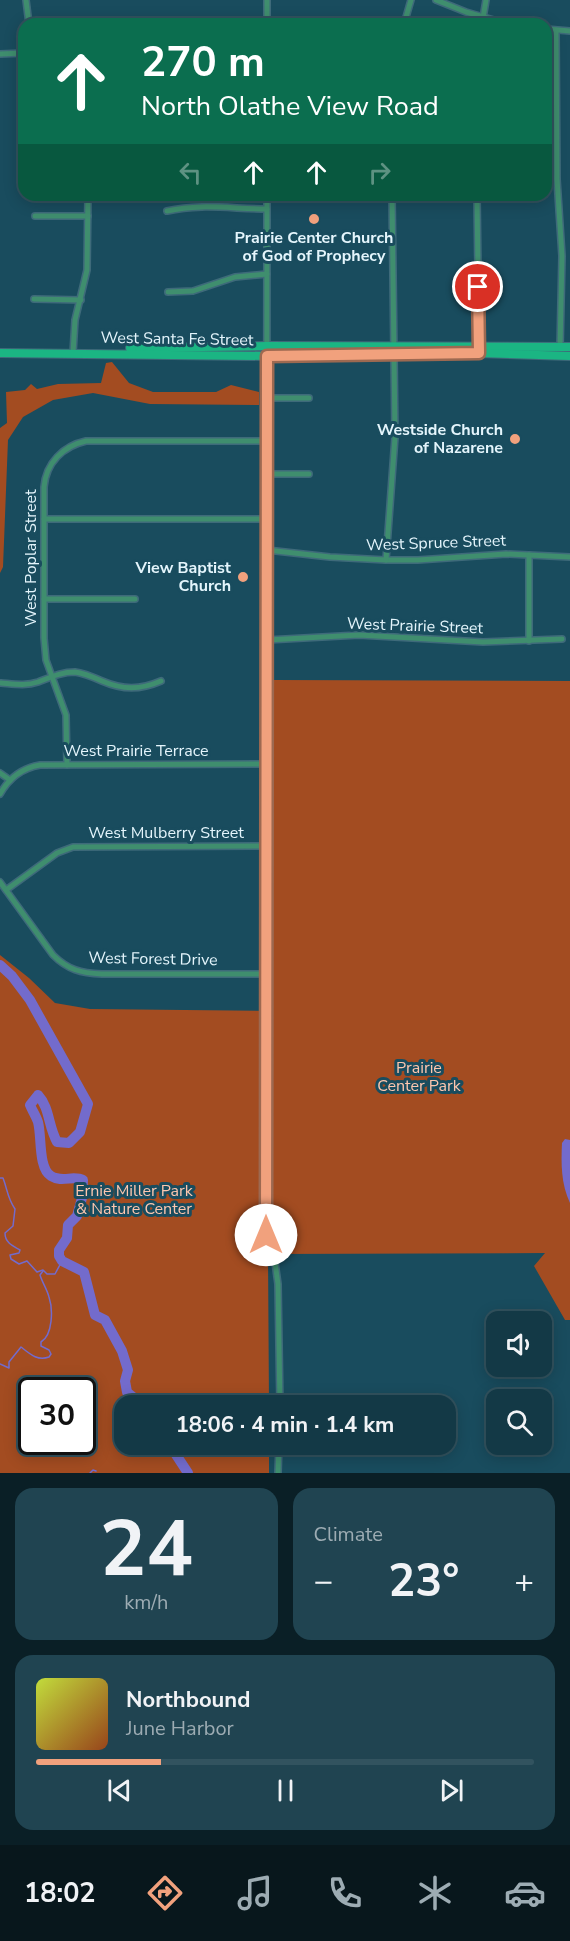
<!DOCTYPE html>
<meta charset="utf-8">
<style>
:root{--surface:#133946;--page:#204451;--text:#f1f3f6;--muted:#9dacb3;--line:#32535f;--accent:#f1a17d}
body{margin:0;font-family:"Nunito Sans",sans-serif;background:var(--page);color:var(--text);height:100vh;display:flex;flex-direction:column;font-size:22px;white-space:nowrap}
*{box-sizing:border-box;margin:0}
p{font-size:20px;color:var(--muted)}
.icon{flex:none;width:33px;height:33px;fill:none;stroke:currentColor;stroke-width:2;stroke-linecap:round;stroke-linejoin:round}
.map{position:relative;height:1473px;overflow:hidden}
.drawer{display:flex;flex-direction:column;gap:15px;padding:15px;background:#0a1f26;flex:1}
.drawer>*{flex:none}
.guide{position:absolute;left:18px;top:18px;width:534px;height:183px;border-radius:18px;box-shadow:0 3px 15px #0003,0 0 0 2px var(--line);background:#0b6e4f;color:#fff;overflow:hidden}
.tools{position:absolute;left:486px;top:1311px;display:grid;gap:12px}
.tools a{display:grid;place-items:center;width:66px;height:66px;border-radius:12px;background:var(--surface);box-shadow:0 3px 15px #0003,0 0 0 2px var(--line);font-size:30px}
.speed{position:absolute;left:18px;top:1377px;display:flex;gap:12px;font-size:30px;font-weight:700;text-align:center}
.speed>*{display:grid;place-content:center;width:78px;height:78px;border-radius:50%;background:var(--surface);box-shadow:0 3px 15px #0003,0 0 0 2px var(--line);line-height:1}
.speed .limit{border:3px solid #111;border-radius:9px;background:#fff;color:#111}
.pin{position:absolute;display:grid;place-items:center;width:51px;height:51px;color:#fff;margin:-26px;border:3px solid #fff;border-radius:50%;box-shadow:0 2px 6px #0007}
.me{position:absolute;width:66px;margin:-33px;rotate:0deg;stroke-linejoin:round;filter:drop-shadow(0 0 4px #0008)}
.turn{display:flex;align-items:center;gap:21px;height:126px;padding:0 24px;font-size:27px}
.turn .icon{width:78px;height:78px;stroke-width:2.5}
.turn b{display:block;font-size:42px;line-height:51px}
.lanes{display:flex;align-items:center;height:57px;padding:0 24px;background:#0003;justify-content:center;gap:30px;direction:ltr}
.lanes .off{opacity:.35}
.big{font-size:45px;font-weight:700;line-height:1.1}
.drawer .widget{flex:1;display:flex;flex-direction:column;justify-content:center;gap:9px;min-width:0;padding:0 21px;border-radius:18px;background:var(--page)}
.drawer .dial{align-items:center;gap:0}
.dial b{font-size:78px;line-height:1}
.song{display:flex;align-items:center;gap:18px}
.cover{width:72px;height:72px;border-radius:9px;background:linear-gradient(135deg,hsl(70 70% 55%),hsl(20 70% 35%))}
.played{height:6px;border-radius:3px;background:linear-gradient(90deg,var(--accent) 25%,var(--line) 25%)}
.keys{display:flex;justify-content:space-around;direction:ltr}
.heat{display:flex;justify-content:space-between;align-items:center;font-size:33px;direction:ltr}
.drawer .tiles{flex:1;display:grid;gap:15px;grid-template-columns:1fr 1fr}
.widget:last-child{grid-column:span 2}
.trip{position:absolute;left:114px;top:1395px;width:342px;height:60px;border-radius:18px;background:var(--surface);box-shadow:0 3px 15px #0003,0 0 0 2px var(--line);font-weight:700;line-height:60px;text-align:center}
.tabs{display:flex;height:96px;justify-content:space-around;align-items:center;background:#08171c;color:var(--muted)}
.tabs .icon{width:42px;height:42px}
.tabs .selected{color:var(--accent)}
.tabs b{font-size:27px;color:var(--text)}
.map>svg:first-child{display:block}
.green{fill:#a34c21;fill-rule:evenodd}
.water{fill:#736bcc}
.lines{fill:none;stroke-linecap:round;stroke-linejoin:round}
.stream{stroke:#736bcc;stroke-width:1.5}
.river{stroke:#736bcc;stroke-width:10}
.street-casing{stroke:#3e6a7a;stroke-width:8}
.secondary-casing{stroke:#3e6a7a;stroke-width:10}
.street{stroke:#3f8e6e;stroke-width:5}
.secondary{stroke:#1bb583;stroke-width:8}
.route-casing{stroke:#9d6951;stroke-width:15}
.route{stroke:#f1a17d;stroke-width:10}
.poi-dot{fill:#f1a17d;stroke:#194c5e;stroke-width:2}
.labels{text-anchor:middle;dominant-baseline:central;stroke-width:6;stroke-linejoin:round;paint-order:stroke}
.poi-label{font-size:16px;font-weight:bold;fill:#e4f5fc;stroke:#194c5e;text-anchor:end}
.street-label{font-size:16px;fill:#e4f5fc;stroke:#194c5e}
.park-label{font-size:16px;fill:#fec7af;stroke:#194c5e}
</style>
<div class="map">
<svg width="570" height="1473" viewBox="0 0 570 1473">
<rect width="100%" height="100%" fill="#194c5e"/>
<g class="green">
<polygon points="112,362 129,383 153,392 216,392 231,385 259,392 259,405 150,404 93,393 53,400 23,417 8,440 3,567 0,573 0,428 7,423 6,392 25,390 31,384 37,389 58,384 101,383 106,363"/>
<path d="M272,680L570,681V1320H565L534,1266L545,1253L268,1254L269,1405L124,1406V1444L269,1445V1473H0V955L29,978L55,1003L90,1009L271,1011ZM32,1390H82V1442H32Z"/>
</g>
<path class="water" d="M565,1139L570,1140V1203C561,1184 561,1164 562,1143Z"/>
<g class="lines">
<g class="stream">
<path d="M0,1178H3C8,1191 7,1197 15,1209L13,1226L5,1233C5,1243 13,1246 20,1250L19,1253L10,1255L11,1259L19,1264L27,1261L37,1272L43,1270L47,1274H55L62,1261"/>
<path d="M0,1364L9,1368V1362L21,1347C30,1354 37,1361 49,1357L51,1354L49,1350L41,1346V1342C53,1335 53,1309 49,1297C47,1289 42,1282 40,1275L43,1271"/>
<polyline points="90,1473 93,1470 96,1471"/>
</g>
<g class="river">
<path d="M0,965L12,976L30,1000L88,1104L80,1132L69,1143L57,1142C48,1126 50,1108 38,1095L30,1105C32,1110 36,1116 38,1122C42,1137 38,1168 51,1176C62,1183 73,1175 83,1180L82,1198L77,1216L68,1225L67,1238L59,1250V1256L62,1261L84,1272L95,1315L105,1320L122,1351L128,1370L125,1381L127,1392L144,1406"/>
<polyline points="169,1444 188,1473"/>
</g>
<g class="street-casing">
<g id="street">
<polyline points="26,0 29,24"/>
<polyline points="267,0 267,24"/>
<polyline points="436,0 466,12 508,24"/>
<polyline points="404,24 411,0"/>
<polyline points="482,24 486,0"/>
<polyline points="546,29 570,31"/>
<polyline points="556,30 557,179 562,256 560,348"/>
<polyline points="0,54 24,53"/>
<polyline points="267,195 266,1235 273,1248 278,1284 280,1406"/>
<polyline points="477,195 479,349"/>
<path d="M167,211C201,203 233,209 267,209"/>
<polyline points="35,216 88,216"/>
<polyline points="168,292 193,291 235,277 267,274"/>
<polyline points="34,299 81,300"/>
<polyline points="73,353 75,320 87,270 88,195"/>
<polyline points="267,398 309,398"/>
<polyline points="267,474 309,474"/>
<polyline points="44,519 267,519"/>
<polyline points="267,550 330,557 386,560 418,560 506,554 570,557"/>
<polyline points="529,555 529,641"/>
<polyline points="386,560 395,437 392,195"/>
<polyline points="44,599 135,599"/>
<polyline points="267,640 359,635 483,642 562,639"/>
<path d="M1,683C14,684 26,686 38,682C51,677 61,672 75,672C84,673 93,677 102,681C123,690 140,690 161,681"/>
<path d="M67,765L66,715L46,660L44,638V487C46,463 63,446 86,441H267"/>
<polyline points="0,773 10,780"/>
<path d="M0,794C9,778 22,768 40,765L267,764"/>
<path d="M0,882L53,955C68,970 81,973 102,974H268"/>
<polyline points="6,890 57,853 73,847 267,846"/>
<polyline points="278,1473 279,1444"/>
</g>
</g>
<g class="secondary-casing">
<g id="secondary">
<polyline points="130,348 267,346 570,347"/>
<polyline points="0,353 267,356 479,353 570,356"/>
</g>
</g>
<use href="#street" class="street"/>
<use href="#secondary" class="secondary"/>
</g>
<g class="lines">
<g class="route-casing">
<polyline id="route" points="266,1235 267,356 479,353 478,287"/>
</g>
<use href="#route" class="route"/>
</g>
<g class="poi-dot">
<circle cx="314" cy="219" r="6"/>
<circle cx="515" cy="439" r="6"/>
<circle cx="243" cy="577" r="6"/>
</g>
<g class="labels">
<g class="poi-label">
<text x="314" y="238" text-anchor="middle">Prairie Center Church<tspan x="314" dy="18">of God of Prophecy</tspan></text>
<text x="503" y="430">Westside Church<tspan x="503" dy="18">of Nazarene</tspan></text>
<text x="231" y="568">View Baptist<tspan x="231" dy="18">Church</tspan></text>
</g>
<g class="street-label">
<text transform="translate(177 339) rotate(1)">West Santa Fe Street</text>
<text transform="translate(436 543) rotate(-2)">West Spruce Street</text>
<text transform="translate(31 558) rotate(-90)">West Poplar Street</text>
<text transform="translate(415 626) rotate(2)">West Prairie Street</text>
<text x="136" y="751">West Prairie Terrace</text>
<text x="166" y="833">West Mulberry Street</text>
<text transform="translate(153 959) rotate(1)">West Forest Drive</text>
</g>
<g class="park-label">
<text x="419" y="1068">Prairie<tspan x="419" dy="18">Center Park</tspan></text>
<text x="134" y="1191">Ernie Miller Park<tspan x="134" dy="18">&amp; Nature Center</tspan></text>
</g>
</g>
</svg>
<div class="tools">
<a><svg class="icon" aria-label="sound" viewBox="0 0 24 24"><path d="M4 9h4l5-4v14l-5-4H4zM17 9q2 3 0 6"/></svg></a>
<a><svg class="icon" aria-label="search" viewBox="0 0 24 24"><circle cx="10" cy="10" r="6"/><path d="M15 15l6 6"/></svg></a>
</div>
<div class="speed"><div class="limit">30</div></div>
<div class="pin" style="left:478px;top:287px;background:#d93025"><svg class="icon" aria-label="arrive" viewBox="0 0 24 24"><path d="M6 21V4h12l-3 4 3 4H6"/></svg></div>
<svg class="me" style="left:266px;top:1235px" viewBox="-20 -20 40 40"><circle r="19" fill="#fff"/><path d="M0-13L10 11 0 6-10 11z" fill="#f1a17d"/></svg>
<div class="trip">18:06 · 4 min · 1.4 km</div>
<div class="guide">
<div class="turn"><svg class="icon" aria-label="ahead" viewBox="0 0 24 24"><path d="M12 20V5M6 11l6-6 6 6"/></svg><div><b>270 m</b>North Olathe View Road</div></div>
<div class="lanes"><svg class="icon off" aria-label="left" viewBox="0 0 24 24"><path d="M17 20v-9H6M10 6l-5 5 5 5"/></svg><svg class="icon" aria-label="ahead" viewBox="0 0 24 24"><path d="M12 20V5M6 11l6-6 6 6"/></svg><svg class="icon" aria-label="ahead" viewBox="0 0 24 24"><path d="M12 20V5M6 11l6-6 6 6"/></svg><svg class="icon off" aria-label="right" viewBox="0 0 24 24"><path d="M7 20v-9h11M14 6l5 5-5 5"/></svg></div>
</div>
</div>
<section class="drawer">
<div class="tiles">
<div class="widget dial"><b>24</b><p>km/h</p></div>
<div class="widget"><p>Climate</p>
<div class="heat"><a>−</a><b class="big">23°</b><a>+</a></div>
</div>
<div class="widget">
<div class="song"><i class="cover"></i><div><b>Northbound</b><p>June Harbor</p></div></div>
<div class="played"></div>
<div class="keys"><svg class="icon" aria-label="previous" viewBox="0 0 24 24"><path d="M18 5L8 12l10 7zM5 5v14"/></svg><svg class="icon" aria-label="pause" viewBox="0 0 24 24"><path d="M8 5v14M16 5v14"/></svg><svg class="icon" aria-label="next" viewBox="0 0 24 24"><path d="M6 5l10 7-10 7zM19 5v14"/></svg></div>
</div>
</div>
</section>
<nav class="tabs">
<b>18:02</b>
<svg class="icon selected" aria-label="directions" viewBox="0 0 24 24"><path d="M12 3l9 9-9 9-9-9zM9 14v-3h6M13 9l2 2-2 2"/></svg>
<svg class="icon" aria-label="music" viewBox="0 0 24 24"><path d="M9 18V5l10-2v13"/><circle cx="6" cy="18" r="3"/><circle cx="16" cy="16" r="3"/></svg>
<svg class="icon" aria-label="phone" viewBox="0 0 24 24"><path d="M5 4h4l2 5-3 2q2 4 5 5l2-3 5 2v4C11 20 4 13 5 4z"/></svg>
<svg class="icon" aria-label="climate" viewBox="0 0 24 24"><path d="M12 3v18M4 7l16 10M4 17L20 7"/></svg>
<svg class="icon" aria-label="car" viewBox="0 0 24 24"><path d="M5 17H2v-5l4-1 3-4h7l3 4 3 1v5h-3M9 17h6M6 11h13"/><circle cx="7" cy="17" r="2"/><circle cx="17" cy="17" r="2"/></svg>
</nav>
